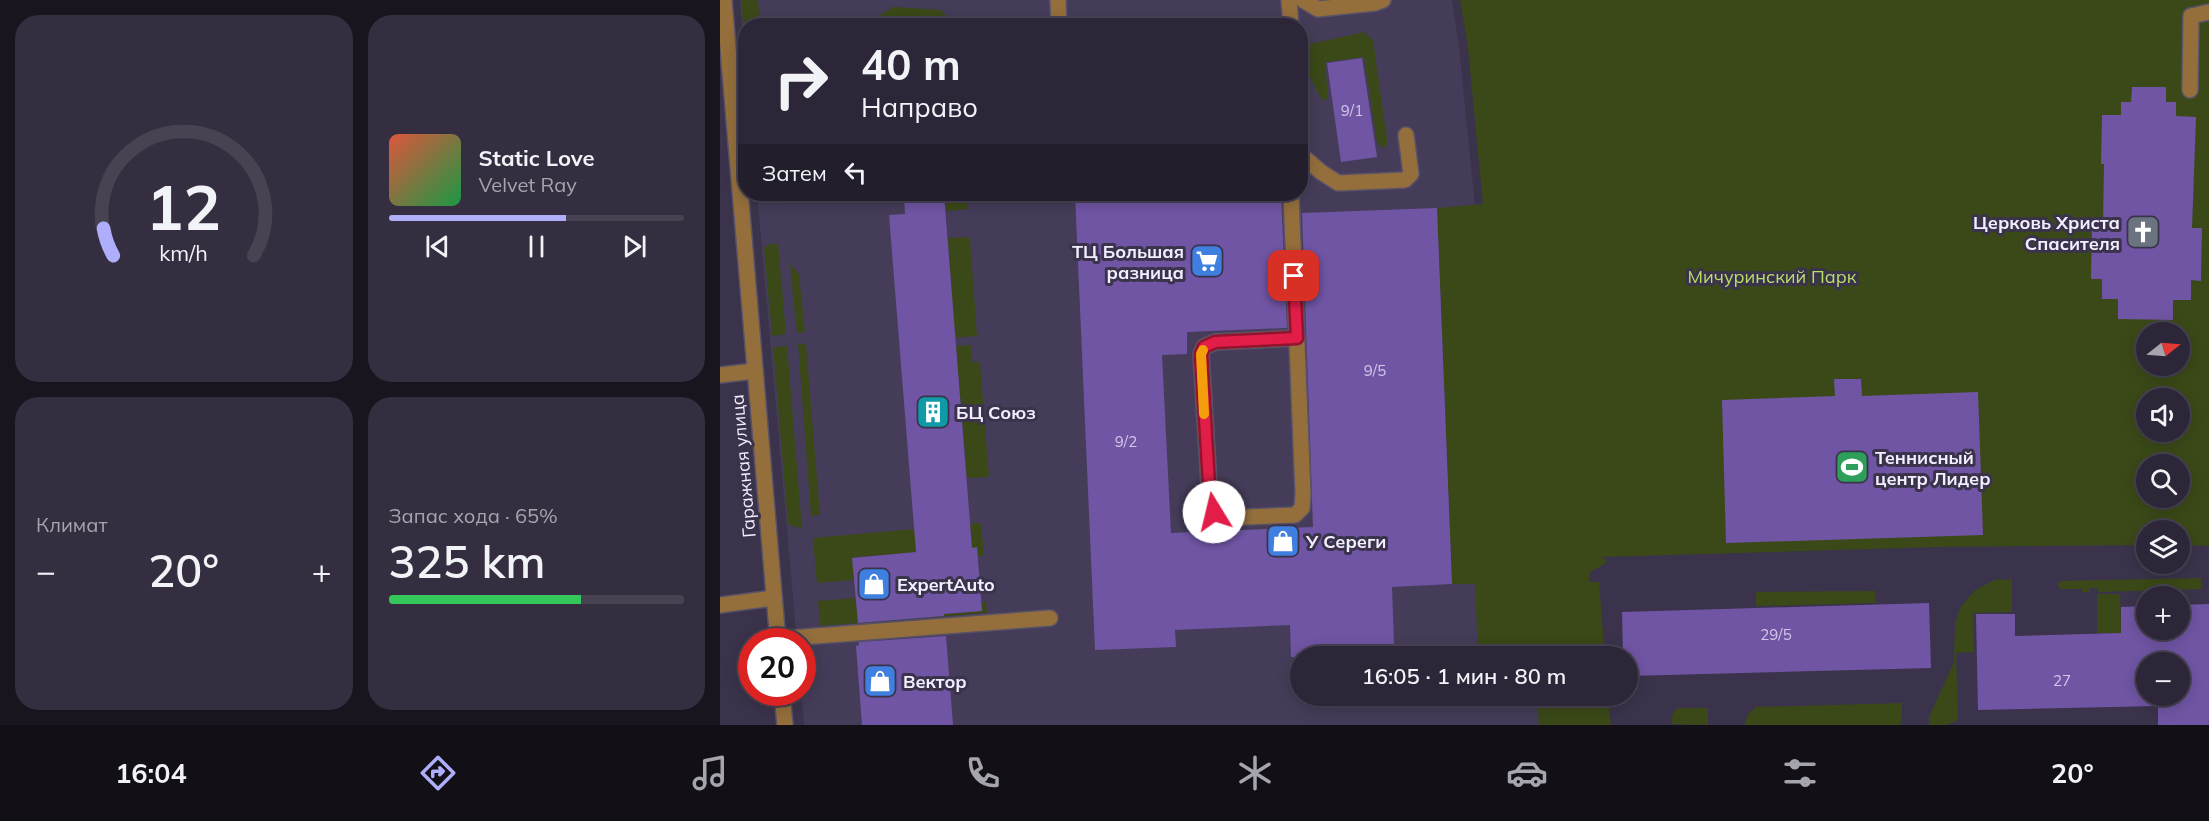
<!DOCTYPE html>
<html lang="ru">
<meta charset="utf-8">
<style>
:root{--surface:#2c2638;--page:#342e40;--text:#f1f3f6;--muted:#a6a5ae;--line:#484353;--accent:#aeaefb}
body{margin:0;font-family:Mulish,sans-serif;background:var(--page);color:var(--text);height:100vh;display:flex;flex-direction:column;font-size:22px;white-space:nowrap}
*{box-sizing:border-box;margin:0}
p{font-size:20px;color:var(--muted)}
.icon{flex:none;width:33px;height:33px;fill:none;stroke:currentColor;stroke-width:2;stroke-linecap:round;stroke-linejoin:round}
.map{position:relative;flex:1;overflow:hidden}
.details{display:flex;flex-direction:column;gap:15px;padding:15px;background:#18151f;width:720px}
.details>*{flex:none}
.banner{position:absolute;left:18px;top:18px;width:570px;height:183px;border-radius:24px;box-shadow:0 3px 15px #0003,0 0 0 2px var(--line);background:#2c2638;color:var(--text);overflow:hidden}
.needle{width:39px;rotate:73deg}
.buttons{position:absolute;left:1416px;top:322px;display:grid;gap:12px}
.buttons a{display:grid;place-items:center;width:54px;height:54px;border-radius:50%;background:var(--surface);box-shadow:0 3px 15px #0003,0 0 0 2px var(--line);font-size:30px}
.speed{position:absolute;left:18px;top:628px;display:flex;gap:12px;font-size:30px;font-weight:700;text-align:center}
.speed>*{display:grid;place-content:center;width:78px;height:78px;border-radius:50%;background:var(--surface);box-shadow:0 3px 15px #0003,0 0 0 2px var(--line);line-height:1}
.speed .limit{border:9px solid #d22;background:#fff;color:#111}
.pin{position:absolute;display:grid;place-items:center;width:51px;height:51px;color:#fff;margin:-26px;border-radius:12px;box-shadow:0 3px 9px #0006}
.me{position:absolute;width:66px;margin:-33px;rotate:351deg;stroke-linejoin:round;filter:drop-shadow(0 0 4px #0008)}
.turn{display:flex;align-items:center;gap:21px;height:126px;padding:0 24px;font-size:27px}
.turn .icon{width:78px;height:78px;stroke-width:2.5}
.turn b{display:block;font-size:42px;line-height:51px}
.then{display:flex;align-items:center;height:57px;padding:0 24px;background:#0003;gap:12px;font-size:22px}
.big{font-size:45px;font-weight:600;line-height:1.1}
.details .tile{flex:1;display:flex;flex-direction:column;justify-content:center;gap:9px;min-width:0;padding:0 21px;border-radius:24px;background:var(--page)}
.details .dial{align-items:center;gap:0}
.dial svg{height:156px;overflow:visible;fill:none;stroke:var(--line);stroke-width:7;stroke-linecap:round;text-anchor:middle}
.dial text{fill:var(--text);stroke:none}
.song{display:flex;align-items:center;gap:18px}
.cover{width:72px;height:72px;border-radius:9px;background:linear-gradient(135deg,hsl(10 70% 55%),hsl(140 70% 35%))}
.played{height:6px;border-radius:3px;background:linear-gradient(90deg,var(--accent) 60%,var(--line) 60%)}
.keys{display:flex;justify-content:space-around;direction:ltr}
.heat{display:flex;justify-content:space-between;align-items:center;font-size:33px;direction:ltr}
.charge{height:9px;border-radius:4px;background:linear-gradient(90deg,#34c759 65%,var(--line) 0)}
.details .tiles{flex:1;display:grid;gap:15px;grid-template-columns:repeat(2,1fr)}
.trip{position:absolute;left:570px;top:646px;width:348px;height:60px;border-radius:30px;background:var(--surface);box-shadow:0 3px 15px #0003,0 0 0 2px var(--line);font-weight:600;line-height:60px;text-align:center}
.tab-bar{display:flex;height:96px;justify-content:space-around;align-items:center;background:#120f16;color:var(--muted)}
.tab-bar .icon{width:42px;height:42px}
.tab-bar .on{color:var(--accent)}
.tab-bar b{font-size:27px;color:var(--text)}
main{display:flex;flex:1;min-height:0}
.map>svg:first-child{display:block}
.built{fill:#453c59}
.green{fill:#3b4918;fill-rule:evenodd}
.building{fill:#7055a4;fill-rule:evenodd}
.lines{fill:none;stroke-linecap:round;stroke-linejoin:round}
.service-casing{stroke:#585168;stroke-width:18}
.tertiary-casing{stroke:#585168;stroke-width:18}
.service{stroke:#946f3c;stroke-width:15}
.tertiary{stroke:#946f3c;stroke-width:15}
.route-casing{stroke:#92132f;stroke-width:15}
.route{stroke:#e11d48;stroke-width:10}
.slow{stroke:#f59e0b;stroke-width:10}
.labels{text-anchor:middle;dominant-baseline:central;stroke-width:6;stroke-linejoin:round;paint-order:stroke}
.number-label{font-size:15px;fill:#d2c8e8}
.poi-label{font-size:18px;font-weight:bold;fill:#f3efff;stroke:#3a334b;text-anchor:start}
.park-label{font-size:18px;fill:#badf66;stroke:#3a334b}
.street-label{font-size:18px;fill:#f3efff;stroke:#3a334b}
</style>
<main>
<section class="details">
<div class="tiles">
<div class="tile dial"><svg viewBox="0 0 100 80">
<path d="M14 69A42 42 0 1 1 86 69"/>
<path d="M14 69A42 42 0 0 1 9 55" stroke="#aeaefb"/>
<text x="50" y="56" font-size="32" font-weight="700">12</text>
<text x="50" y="72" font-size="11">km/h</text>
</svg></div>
<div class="tile">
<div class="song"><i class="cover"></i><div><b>Static Love</b><p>Velvet Ray</p></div></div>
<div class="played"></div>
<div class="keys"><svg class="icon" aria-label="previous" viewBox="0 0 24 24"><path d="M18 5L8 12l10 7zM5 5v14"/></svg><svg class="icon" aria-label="pause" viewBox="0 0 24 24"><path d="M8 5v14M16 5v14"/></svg><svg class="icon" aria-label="next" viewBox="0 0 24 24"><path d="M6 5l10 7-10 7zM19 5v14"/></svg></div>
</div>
<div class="tile"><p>Климат</p>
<div class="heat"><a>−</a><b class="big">20°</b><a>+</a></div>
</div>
<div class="tile"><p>Запас хода · 65%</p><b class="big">325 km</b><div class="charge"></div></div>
</div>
</section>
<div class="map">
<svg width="1489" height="725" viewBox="0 0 1489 725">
<rect width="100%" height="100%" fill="#3a334b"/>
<polygon class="built" points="20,0 732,0 739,47 773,383 820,657 580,657 580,696 823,696 826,725 84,725 81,693 82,642 77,642 37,194 580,194 580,26 26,26 25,60"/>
<g class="green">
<polygon points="21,0 38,0 40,25 26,26 25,44"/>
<path d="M740,0H1489V546L1460,545V531H1426V545L1217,547L882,557L888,562L870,572L869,582H879L885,657H758L755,584H732L717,208L763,204L748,48ZM1426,333H1460V366H1426ZM1426,399H1460V432H1426ZM1426,465H1460V498H1426Z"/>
<polygon points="174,7 221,10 236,25 136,25 144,24"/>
<path d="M644,32L653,40L667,139L666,147L662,148L657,142L644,57L605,62L608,98L603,101C594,86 582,65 581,47L585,45Z"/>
<polygon points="224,194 247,194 248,209 226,211"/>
<polygon points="250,237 257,336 235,338 228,238"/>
<polygon points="58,243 66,334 52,336 44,248 50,244"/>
<polygon points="70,264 79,274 85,332 77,333"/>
<polygon points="78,344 86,344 100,515 91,516"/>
<polygon points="251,345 252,362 260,362 269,477 247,478 236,346"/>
<polygon points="67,346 82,528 71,526 68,523 53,347"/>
<polygon points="261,523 264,556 258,556 257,548 133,557 134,580 97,583 93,538"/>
<polygon points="1481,578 1481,589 1378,592 1377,588 1370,588 1370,592 1362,592 1362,589 1340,589 1338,585 1340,581"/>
<polygon points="1292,579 1292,612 1253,613 1254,652 1236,653 1238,720 1226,725 1209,725 1209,717 1234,662 1235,623 1240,608 1254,591 1274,580"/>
<polygon points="1155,591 1156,603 1036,606 1036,592"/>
<polygon points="1377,594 1400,594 1401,633 1377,633"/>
<polygon points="136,598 138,621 262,611 261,602 266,602 267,613 100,626 98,601"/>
<polygon points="817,696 888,696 891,725 819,725"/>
<polygon points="1182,703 1182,717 1180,725 1025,725 1027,716 1036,707"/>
<polygon points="958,708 988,708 988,725 951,724 953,713"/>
</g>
<g class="building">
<polygon points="642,58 657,157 621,162 607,63"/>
<polygon points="1412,87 1446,87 1446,102 1456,102 1456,116 1476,117 1472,228 1482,228 1481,281 1471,280 1471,300 1453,300 1453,320 1398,319 1398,299 1382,299 1382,279 1371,279 1372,227 1383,227 1384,164 1381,164 1382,115 1401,115 1401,102 1411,102"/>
<polygon points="184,194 224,194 252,548 257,547 262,611 224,614 224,616 138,623 132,558 196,552 169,215 185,214"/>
<polygon points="355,194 561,194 567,328 467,332 467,354 442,355 451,533 593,527 582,213 717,208 732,584 672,587 674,645 599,648 600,657 571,657 570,625 455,630 456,647 375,650"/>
<polygon points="1114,379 1141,379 1142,396 1258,392 1263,535 1006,543 1002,400 1115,396"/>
<polygon points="1209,603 1211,668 908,676 908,657 903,657 902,612"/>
<path d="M1489,604V725H1438V706L1258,710L1256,614H1295V636L1401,633V607L1426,606V630H1460V605ZM1426,663H1460V696H1426Z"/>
<polygon points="226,636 233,725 142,725 136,646 139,645 139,642"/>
</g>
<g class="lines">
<g class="service-casing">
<g id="service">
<polyline points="338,0 339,26"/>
<polyline points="569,0 571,26"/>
<polyline points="583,0 598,9 655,3 663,0"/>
<polyline points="1470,90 1471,16 1489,12"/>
<polyline points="580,154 601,172 618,183 685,180 691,174 686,135"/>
<polyline points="571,194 583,494 582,508 575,515 499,518 493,512 490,500 481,354 484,347 495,342 577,338"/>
<polyline points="0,375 34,371"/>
<polyline points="0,605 54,598"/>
<polyline points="57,639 330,618"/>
</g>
</g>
<g class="tertiary-casing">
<g id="tertiary">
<polyline points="4,0 58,642"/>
<polyline points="62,693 65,725"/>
</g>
</g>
<use href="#service" class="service"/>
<use href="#tertiary" class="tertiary"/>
</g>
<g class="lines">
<g class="route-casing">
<polyline id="route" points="494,512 490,500 481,354 484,347 495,342 577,338 574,276"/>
</g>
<use href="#route" class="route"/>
<polyline class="slow" points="483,350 481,354 484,414"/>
</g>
<defs>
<g id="church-square" transform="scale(1.725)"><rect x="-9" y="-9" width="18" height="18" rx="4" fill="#6b7280" stroke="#3a334b"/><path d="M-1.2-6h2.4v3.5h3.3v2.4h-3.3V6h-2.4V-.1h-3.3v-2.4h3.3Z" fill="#fff"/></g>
<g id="supermarket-square" transform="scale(1.725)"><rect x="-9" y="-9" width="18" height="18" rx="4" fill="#3f7fe0" stroke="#3a334b"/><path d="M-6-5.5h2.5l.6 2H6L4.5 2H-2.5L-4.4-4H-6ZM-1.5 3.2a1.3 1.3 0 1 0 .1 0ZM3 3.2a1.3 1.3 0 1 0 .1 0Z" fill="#fff"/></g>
<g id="building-square" transform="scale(1.725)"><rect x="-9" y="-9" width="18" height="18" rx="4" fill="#0f9aa8" stroke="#3a334b"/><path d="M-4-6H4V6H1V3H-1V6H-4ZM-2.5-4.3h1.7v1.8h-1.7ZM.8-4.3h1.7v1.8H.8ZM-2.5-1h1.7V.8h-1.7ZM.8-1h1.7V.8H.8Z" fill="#fff"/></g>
<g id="stadium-square" transform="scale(1.725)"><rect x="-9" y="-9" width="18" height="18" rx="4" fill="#2e9e5b" stroke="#3a334b"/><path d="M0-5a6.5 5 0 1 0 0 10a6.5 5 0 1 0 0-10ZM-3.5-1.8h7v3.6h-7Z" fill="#fff"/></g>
<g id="shop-square" transform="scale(1.725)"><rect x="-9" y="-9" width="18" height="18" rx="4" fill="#3f7fe0" stroke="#3a334b"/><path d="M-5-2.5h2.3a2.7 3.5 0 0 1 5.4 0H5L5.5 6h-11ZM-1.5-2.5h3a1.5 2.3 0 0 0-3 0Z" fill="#fff"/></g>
</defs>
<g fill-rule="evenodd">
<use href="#church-square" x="1423" y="232"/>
<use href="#supermarket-square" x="487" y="261"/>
<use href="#building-square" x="213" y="412"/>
<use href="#stadium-square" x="1132" y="467"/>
<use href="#shop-square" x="563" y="541"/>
<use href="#shop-square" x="154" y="584"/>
<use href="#shop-square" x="160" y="681"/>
</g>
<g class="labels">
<g class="number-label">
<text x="632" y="110">9/1</text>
<text x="655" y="370">9/5</text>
<text x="406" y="441">9/2</text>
<text x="1056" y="634">29/5</text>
<text x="1342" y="680">27</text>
</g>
<g class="poi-label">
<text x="1400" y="222" text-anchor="end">Церковь Христа<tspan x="1400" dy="21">Спасителя</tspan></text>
<text x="464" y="251" text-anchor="end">ТЦ Большая<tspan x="464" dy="21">разница</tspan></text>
<text x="236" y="412">БЦ Союз</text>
<text x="1155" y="457">Теннисный<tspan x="1155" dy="21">центр Лидер</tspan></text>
<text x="586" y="541">У Сереги</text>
<text x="177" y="584">ExpertAuto</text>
<text x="183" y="681">Вектор</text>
</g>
<g class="park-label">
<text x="1052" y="276">Мичуринский Парк</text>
</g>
<g class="street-label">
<text transform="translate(23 466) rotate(-95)">Гаражная улица</text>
</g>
</g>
</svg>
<div class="buttons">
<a><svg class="needle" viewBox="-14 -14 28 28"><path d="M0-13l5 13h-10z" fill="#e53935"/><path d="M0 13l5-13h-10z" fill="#a6a5ae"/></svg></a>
<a><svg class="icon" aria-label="sound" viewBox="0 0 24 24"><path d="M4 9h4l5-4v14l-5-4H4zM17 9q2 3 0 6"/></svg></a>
<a><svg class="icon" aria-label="search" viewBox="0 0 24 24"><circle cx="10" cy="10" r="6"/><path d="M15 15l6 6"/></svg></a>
<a><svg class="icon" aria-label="layers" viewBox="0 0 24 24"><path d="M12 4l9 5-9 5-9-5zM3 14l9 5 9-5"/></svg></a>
<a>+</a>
<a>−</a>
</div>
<div class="speed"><div class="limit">20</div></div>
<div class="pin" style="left:574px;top:276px;background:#d93025"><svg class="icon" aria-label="arrive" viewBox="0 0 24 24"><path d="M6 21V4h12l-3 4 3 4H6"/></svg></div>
<svg class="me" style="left:494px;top:512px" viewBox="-20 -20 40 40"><circle r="19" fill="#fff"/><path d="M0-13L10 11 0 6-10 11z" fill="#e11d48"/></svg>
<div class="trip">16:05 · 1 мин · 80 m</div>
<div class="banner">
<div class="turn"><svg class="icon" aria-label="right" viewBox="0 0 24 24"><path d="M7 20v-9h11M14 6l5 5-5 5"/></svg><div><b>40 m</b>Направо</div></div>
<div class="then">Затем<svg class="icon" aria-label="left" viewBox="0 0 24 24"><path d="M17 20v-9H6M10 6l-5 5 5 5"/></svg></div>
</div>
</div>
</main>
<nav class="tab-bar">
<b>16:04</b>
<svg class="icon on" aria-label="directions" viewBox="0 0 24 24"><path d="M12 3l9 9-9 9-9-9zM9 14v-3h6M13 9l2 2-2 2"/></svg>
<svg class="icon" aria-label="music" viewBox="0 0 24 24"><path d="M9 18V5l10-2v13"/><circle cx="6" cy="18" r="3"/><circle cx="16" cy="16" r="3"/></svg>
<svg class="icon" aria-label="phone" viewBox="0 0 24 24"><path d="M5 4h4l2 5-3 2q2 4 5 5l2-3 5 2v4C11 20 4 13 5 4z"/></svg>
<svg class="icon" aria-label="climate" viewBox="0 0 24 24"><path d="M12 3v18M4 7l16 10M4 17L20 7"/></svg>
<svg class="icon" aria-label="car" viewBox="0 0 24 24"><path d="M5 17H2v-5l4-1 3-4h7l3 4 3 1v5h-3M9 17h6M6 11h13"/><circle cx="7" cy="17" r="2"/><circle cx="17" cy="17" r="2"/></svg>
<svg class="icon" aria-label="filters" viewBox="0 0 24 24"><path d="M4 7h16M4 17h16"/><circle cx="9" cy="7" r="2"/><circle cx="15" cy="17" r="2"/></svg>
<b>20°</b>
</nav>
